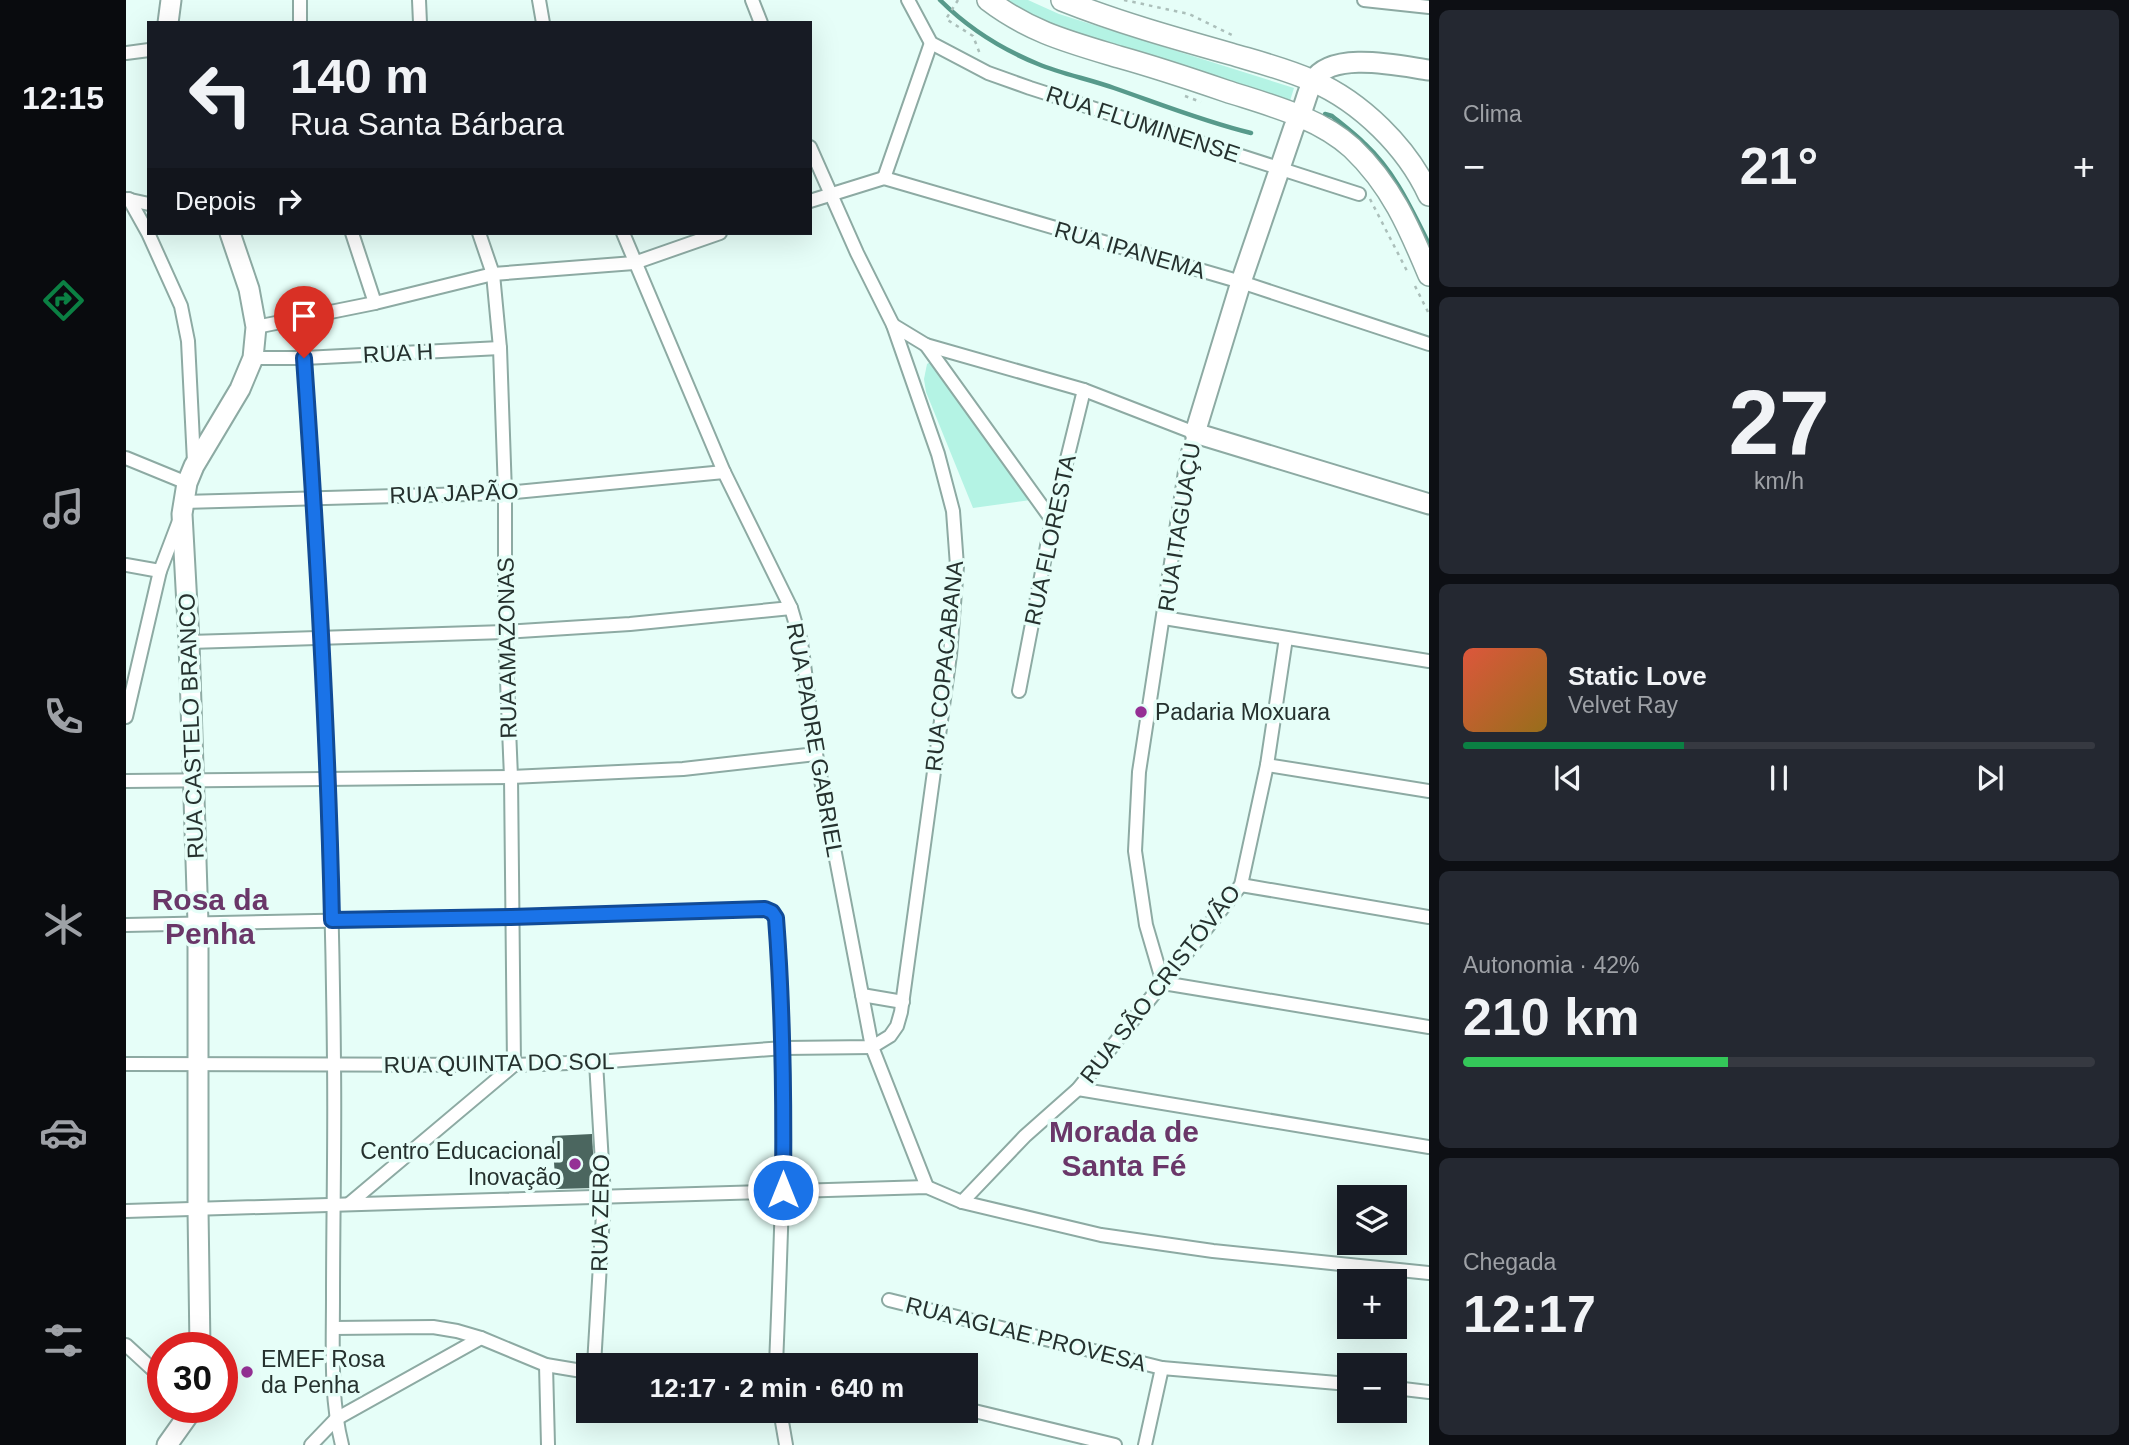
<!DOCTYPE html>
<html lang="pt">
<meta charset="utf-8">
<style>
:root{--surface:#171b24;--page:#242831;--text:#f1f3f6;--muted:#9ea1a6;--line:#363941;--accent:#0b8043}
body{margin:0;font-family:Helvetica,sans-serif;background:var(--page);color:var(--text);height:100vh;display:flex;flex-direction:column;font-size:26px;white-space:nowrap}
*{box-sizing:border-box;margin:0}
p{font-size:23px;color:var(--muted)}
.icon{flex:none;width:38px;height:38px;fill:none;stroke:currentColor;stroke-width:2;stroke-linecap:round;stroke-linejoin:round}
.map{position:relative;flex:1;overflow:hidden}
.sheet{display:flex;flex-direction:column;gap:10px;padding:10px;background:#0d0f14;width:700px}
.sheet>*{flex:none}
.top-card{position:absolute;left:21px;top:21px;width:665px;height:214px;border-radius:0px;box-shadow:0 7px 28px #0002;background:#171b24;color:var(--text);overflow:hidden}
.controls{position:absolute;left:1211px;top:1185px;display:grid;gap:14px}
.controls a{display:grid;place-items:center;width:70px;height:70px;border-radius:0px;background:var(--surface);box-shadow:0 7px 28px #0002;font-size:35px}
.speed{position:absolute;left:21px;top:1332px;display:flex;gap:14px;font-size:35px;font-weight:700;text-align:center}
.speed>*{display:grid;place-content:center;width:91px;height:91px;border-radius:50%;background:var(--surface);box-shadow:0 7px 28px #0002;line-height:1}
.speed .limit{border:10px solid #d22;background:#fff;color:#111}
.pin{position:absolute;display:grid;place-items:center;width:60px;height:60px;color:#fff;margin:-72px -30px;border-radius:50% 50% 50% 0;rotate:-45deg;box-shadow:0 0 7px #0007}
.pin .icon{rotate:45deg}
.me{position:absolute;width:77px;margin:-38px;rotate:0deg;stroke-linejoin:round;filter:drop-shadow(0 0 5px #0008)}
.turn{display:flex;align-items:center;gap:24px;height:147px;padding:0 28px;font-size:32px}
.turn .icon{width:91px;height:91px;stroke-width:2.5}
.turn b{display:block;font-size:49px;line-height:60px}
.then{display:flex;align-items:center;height:66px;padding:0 28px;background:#0003;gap:14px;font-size:26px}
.big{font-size:52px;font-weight:700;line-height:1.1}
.sheet .widget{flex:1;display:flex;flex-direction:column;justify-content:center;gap:10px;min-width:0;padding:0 24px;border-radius:10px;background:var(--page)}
.sheet .dial{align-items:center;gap:0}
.dial b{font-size:91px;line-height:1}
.song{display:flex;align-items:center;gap:21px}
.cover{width:84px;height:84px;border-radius:10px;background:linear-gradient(135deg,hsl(10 70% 55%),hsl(40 70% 35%))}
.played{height:7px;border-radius:4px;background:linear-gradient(90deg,var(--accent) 35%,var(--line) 35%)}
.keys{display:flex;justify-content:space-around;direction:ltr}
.heat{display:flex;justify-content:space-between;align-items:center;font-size:38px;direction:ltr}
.charge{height:10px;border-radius:5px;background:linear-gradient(90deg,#34c759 42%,var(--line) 0)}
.trip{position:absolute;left:450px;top:1353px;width:402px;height:70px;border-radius:0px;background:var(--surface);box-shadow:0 7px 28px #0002;font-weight:700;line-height:70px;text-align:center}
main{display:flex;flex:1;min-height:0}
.menu{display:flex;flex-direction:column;width:126px;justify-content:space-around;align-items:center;background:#090b0e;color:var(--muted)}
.menu .icon{width:49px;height:49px}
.menu .on{color:var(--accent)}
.menu b{font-size:32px;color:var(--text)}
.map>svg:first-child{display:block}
.green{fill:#b4f3e4}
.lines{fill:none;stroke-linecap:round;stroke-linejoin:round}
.stream{stroke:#579a8b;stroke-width:4.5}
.building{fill:#4b665f}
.street-casing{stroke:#8daaa3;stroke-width:16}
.secondary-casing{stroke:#8daaa3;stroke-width:23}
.primary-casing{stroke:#8daaa3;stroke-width:24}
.path{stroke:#abbfba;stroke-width:2.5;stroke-dasharray:3.5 5;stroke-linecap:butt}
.street{stroke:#fff;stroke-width:12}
.secondary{stroke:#fff;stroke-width:19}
.primary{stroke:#fff;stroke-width:21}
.route-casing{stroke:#114b97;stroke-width:18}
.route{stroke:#1a73e8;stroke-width:12}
.poi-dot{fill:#953095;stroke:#e6fef8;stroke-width:2.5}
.labels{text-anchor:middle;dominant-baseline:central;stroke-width:7;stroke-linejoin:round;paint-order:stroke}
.street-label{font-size:23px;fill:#25312e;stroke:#e6fef8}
.poi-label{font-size:23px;fill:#25312e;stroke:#e6fef8;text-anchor:start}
.district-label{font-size:30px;font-weight:bold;fill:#6a3769;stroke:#e6fef8}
</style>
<main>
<nav class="menu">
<b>12:15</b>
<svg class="icon on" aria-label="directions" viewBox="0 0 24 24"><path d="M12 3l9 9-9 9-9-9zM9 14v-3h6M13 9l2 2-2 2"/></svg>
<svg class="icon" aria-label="music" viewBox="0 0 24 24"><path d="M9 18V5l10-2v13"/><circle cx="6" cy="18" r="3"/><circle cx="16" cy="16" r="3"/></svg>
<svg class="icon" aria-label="phone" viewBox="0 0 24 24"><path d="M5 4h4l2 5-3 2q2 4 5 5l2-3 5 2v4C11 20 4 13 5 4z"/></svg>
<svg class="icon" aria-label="climate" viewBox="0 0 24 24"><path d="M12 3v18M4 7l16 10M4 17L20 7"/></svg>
<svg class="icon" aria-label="car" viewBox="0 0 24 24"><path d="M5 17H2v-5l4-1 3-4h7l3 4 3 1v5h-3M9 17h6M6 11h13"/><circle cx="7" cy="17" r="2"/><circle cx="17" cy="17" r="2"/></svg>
<svg class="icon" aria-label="filters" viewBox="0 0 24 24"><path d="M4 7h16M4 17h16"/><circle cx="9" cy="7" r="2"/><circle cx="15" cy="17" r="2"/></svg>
</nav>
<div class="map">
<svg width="1303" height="1445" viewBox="0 0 1303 1445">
<rect width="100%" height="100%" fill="#e6fef8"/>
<g class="green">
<polygon points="871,0 902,0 933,14 1168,88 1163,104 927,29"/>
<polygon points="806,361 905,500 847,508 800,392 798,379 801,364"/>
</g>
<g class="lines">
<g class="stream">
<path d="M814,0C842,28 875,49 912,64C936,74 963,79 988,88C1034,104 1079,122 1125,133"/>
<path d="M1199,114L1206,116C1217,125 1229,134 1239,144C1269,172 1285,208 1303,244"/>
</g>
</g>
<polygon class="building" points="466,1134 469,1188 430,1189 426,1136"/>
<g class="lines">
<g class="street-casing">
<g id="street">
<polyline points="174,0 174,23"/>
<polyline points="293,0 294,23"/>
<polyline points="413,0 417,23"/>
<polyline points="626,0 635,23"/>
<polyline points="782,0 805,43 862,73 904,88 1233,194"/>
<polyline points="1238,0 1303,7"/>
<polyline points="0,53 23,50"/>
<polyline points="758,178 805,43"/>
<polyline points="0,199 23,204"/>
<polyline points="3,199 22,233 55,306 62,341 68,462"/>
<polyline points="684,201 758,178 1115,282 1303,344"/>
<polyline points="226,233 249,303"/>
<polyline points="497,233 598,472 665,608 675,642 690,754 746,1047 801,1187"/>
<polyline points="767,325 800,345 958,390 1069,433 1062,452 1013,772 1009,851 1020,925 1037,983 1303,1027"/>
<polyline points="130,327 249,303 367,274 508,263 594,233"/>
<polyline points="800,345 926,520"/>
<polyline points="127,358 178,358 374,348"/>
<path d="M178,358C195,593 206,828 208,1063C209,1141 207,1220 207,1298C207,1347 204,1398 216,1445"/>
<polyline points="0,458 61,483"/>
<polyline points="57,502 379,493 598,472"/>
<polyline points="0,565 34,571"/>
<polyline points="1038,618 1303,661"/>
<polyline points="63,642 379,632 504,624 665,608"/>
<polyline points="893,691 926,520 958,390"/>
<polyline points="0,717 34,571 53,521"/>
<polyline points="1141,765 1303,791"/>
<polyline points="0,781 385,777 557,769 690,754"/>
<polyline points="1115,885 1303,917"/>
<path d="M0,925L385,917L639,909L646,912L650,918C663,1067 656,1216 650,1365"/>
<polyline points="736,995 777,1002"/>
<polyline points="0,1064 388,1065 470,1062 658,1048 746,1047 764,1036 771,1026 775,1012 824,655 831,566 827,511 812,454 767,325 731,253 684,147"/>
<polyline points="952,1089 1303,1147"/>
<polyline points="836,1202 899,1136 952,1089 1115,885 1141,765 1160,638"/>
<polyline points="224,1203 388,1065 385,777 379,632 379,493 374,348 367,274 353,233"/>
<polyline points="0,1211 801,1187 836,1202 975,1235 1087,1251 1303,1273"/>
<polyline points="763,1300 1036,1368"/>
<polyline points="207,1328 307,1327 331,1331 355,1338 420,1365 462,1372"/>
<polyline points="0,1345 37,1379"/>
<polyline points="420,1365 422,1445"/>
<polyline points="468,1365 478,1197 470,1062"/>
<polyline points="1269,1388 1303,1392"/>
<polyline points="840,1409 989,1445"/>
<polyline points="654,1410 660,1445"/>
<polyline points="185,1445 210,1419 355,1338"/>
<polyline points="1019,1445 1036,1368 1223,1384"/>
</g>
</g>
<g class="secondary-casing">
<g id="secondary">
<polyline points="42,23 45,0"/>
<path d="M1303,70C1274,66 1205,50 1187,81C1179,96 1178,113 1168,127L1115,282L1069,433L1303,504"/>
<polyline points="74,1348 72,1209 72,923 63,642 56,514 61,483 68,466 114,389 127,358 130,327 123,289 104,233"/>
<polyline points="41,1445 68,1407"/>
</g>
</g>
<g class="primary-casing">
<g id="primary">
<path d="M862,0C904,32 943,42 993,57C1029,67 1065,79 1100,91C1143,105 1192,117 1226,148C1265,185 1283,227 1303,275"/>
<path d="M936,0C991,22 1048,38 1105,54C1132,62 1160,69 1187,81C1235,102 1281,147 1303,195"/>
</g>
</g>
<g class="path">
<polyline points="832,0 820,19 847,36 854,54"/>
<polyline points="998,0 1063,14 1106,35"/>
<polyline points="1059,96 1075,102"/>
<polyline points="1244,199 1281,271"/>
<polyline points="1289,286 1303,314"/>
</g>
<use href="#street" class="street"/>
<use href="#secondary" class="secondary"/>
<use href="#primary" class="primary"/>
</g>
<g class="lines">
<g class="route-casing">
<path id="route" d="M178,358C191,545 202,733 206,920L385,917L639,909L646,912L650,918C657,1009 658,1099 657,1190"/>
</g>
<use href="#route" class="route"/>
</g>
<g class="poi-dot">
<circle cx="1015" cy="712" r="7"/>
<circle cx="449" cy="1164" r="7"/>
<circle cx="121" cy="1372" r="7"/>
</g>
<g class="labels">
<g class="street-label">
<text transform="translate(1017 124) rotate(18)">RUA FLUMINENSE</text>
<text transform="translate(1004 250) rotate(16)">RUA IPANEMA</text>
<text transform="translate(272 353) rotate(-3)">RUA H</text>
<text transform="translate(328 493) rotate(-2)">RUA JAPÃO</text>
<text transform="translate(1053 527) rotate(-81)">RUA ITAGUAÇU</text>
<text transform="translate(924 540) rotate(-78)">RUA FLORESTA</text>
<text transform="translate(381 648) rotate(-91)">RUA AMAZONAS</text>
<text transform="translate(818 666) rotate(-84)">RUA COPACABANA</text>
<text transform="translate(65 726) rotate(-92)">RUA CASTELO BRANCO</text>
<text transform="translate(689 740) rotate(80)">RUA PADRE GABRIEL</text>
<text transform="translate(1034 984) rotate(-52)">RUA SÃO CRISTÓVÃO</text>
<text transform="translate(373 1063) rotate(-1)">RUA QUINTA DO SOL</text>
<text transform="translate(474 1213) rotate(-89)">RUA ZERO</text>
<text transform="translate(900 1334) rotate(14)">RUA AGLAE PROVESA</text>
</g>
<g class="poi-label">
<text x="1029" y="712">Padaria Moxuara</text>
<text x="435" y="1151" text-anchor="end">Centro Educacional<tspan x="435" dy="26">Inovação</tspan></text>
<text x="135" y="1359">EMEF Rosa<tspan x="135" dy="26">da Penha</tspan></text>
</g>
<g class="district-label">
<text x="84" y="899">Rosa da<tspan x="84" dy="34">Penha</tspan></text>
<text x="998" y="1131">Morada de<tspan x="998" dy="34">Santa Fé</tspan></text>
</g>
</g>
</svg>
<div class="controls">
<a><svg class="icon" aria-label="layers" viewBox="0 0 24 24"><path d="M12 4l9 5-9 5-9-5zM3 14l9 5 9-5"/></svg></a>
<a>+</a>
<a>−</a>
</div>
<div class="speed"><div class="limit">30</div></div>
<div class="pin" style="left:178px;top:358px;background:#d93025"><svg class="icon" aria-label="arrive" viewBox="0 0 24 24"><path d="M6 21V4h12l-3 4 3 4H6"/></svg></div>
<svg class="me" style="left:657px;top:1190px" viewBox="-20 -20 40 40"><circle r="17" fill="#1a73e8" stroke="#fff" stroke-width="3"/><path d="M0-11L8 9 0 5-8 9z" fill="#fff"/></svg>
<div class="trip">12:17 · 2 min · 640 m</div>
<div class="top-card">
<div class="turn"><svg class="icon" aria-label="left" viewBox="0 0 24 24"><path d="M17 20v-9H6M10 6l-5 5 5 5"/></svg><div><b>140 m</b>Rua Santa Bárbara</div></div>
<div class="then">Depois<svg class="icon" aria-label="right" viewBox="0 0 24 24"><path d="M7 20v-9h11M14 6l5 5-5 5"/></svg></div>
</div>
</div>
<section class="sheet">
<div class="widget"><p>Clima</p>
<div class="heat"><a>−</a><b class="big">21°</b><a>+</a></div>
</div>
<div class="widget dial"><b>27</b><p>km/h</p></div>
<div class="widget">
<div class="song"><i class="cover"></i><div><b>Static Love</b><p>Velvet Ray</p></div></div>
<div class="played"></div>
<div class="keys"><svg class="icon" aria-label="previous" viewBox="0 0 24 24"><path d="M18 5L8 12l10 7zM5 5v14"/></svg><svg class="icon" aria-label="pause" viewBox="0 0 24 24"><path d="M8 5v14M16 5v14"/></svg><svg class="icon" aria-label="next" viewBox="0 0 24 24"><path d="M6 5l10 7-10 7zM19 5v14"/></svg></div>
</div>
<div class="widget"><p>Autonomia · 42%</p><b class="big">210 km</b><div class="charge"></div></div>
<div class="widget"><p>Chegada</p><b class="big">12:17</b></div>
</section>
</main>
